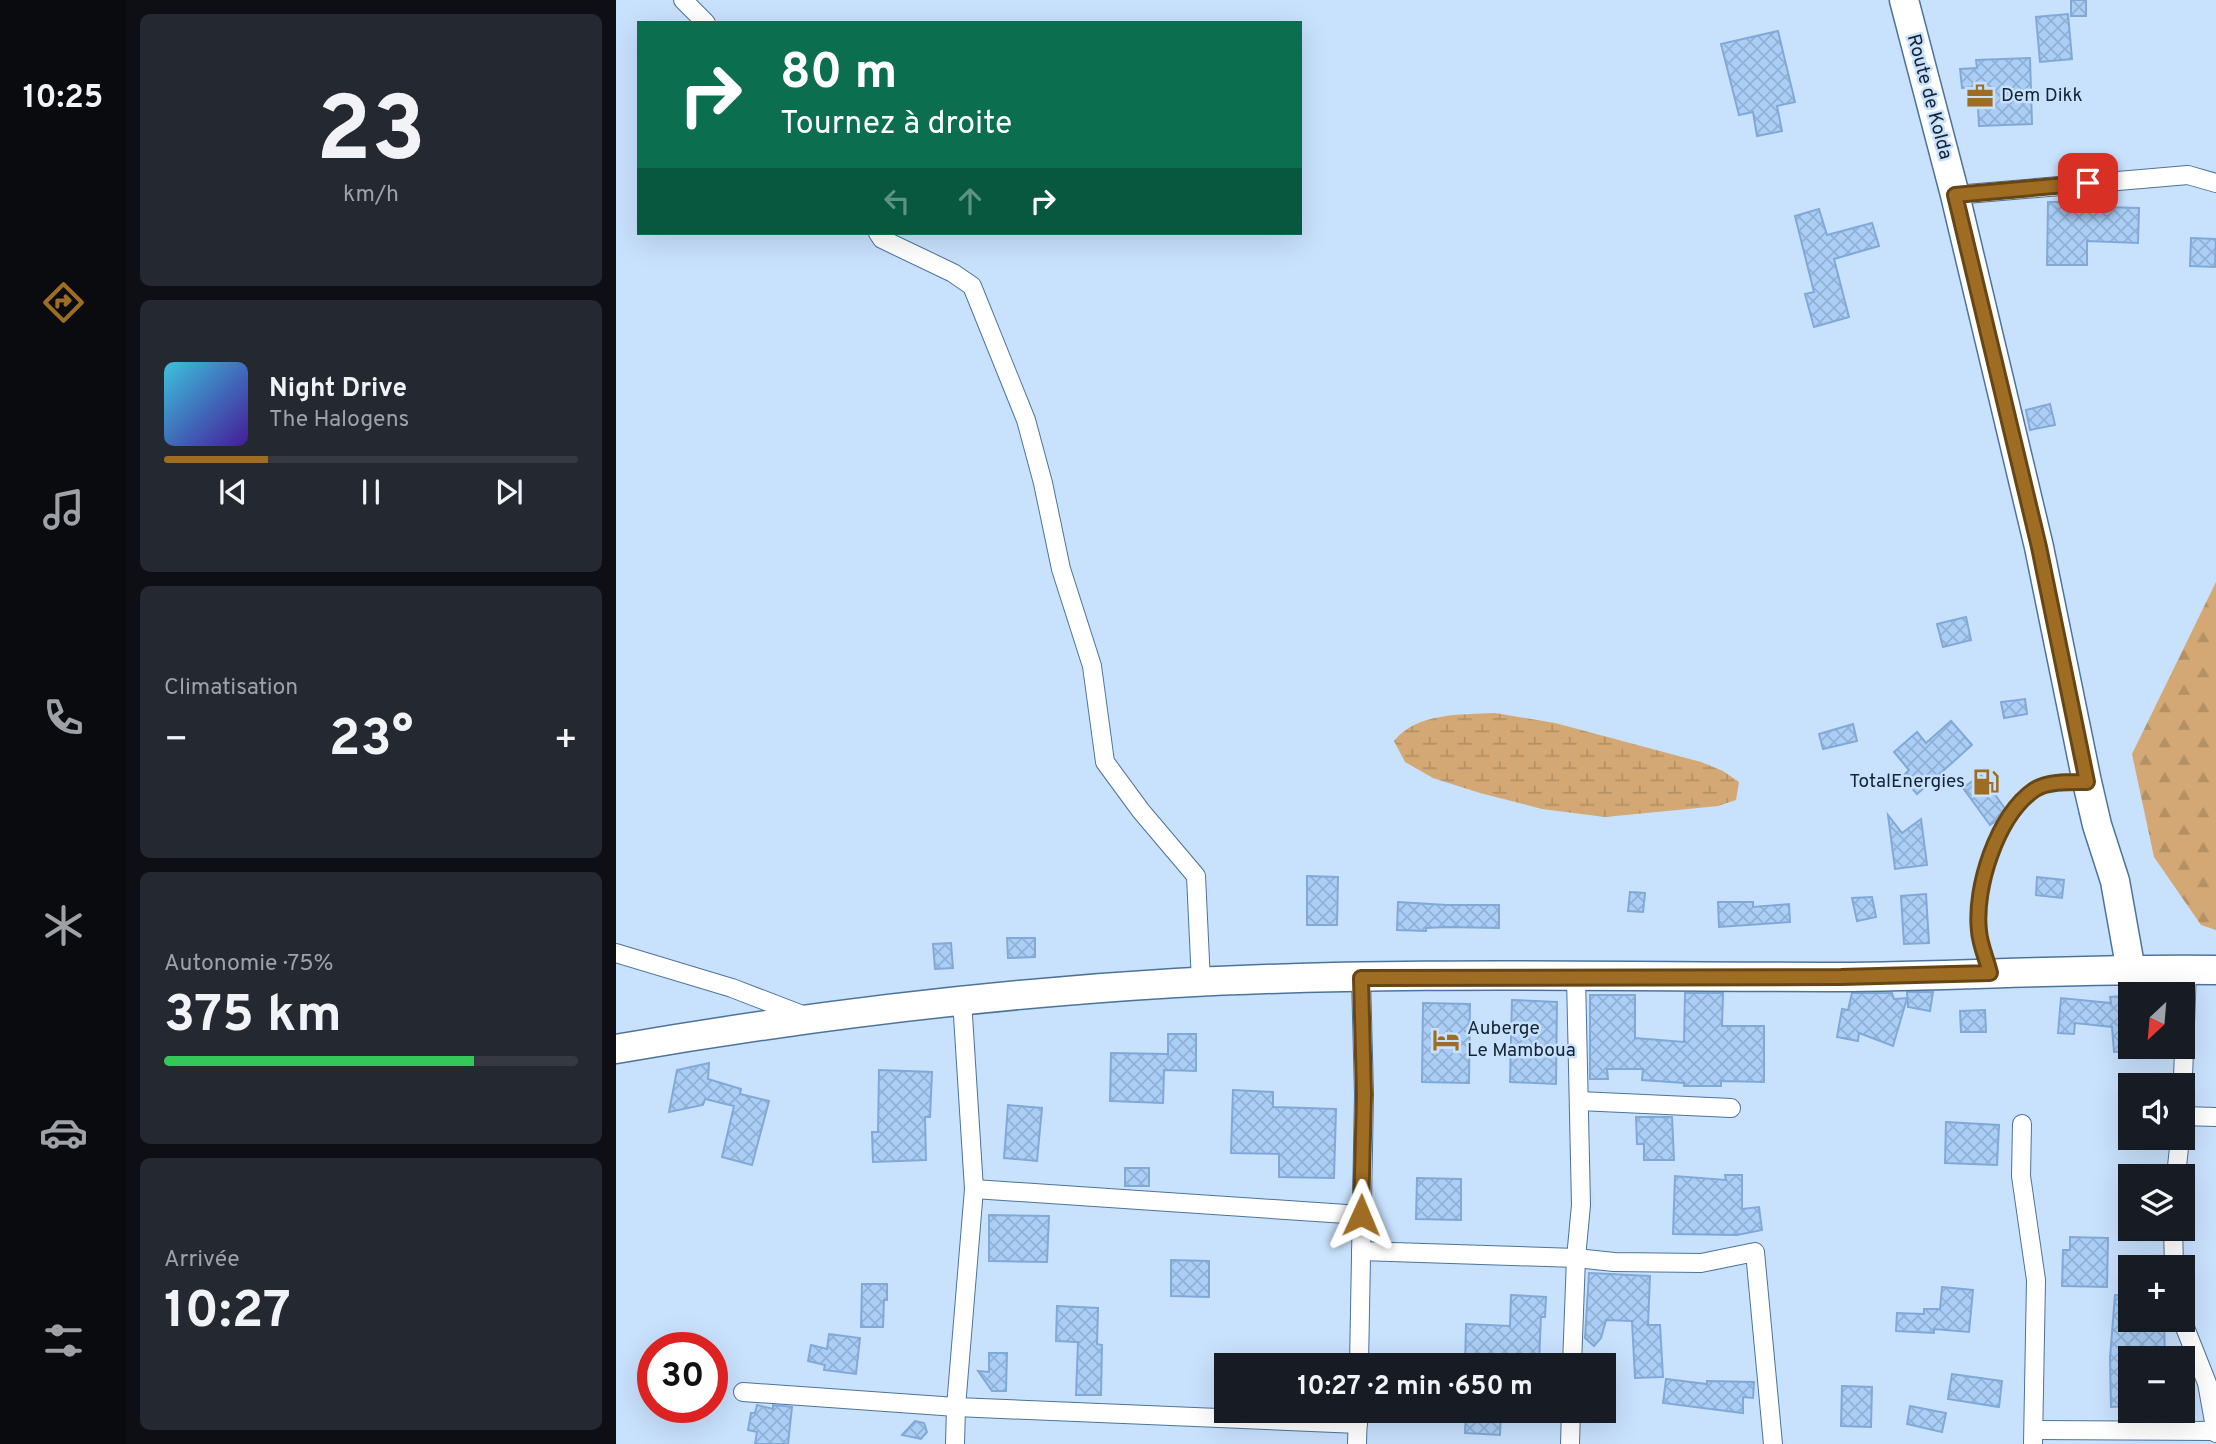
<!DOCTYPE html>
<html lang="fr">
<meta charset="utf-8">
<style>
:root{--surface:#171b24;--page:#242831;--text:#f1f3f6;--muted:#9ea1a6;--line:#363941;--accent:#9e6c22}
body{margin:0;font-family:Overpass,sans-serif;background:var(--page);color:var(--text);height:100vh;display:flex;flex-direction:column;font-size:26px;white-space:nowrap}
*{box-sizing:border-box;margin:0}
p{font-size:23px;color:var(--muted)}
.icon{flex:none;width:38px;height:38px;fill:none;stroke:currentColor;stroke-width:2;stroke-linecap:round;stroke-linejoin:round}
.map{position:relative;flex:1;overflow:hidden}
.details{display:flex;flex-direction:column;gap:14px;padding:14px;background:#0d0f14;width:490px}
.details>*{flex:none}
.hud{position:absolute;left:21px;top:21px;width:665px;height:214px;border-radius:0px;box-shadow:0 7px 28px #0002;background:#0b6e4f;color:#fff;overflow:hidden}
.needle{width:46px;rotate:206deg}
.fabs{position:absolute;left:1502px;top:982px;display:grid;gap:14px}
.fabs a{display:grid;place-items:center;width:77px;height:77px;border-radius:0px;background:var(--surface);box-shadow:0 7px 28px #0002;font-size:35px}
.speed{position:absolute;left:21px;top:1332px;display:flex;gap:14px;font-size:35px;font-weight:700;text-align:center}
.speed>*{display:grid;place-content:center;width:91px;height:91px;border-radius:50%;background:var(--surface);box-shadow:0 7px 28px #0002;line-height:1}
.speed .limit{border:10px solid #d22;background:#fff;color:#111}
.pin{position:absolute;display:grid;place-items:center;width:60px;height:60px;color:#fff;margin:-30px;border-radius:14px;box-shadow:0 4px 10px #0006}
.me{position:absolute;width:77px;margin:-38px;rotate:1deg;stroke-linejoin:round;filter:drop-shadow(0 0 5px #0008)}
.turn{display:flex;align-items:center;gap:24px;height:147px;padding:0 28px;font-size:32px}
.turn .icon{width:91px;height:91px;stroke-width:2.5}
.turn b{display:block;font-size:49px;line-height:60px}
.lanes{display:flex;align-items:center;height:66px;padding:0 28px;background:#0003;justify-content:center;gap:35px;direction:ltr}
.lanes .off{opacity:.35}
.big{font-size:52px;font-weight:700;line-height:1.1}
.details .card{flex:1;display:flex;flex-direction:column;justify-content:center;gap:10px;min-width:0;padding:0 24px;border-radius:10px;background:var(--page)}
.details .dial{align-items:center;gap:0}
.dial b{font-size:91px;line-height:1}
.song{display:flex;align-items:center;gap:21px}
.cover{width:84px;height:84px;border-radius:10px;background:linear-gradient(135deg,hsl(190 70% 55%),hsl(260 70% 35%))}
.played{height:7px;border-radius:4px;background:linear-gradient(90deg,var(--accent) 25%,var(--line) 25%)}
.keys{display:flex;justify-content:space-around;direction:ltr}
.heat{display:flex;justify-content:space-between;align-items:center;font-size:38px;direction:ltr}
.charge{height:10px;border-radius:5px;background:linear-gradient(90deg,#34c759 75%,var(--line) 0)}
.trip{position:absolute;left:598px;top:1353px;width:402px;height:70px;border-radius:0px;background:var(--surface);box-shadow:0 7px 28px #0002;font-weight:700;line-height:70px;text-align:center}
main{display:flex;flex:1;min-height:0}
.tab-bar{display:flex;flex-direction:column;width:126px;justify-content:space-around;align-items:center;background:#090b0e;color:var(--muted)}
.tab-bar .icon{width:49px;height:49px}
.tab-bar .active{color:var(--accent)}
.tab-bar b{font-size:32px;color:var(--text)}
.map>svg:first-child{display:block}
.forest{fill:url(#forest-firs)}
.wetland{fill:url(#wetland-marsh)}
.building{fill:url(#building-cross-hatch);stroke:#81a9d7;stroke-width:2}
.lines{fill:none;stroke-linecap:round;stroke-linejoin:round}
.lane-casing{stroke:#4d739d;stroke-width:11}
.street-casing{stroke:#4d739d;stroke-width:20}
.primary-casing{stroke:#4d739d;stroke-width:31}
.lane{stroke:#fff;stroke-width:9}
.street{stroke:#fff;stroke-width:18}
.primary{stroke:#fff;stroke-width:28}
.route-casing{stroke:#674616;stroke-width:18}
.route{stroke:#9e6c22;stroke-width:12}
.labels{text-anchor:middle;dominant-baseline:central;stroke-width:5;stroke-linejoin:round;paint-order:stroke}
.poi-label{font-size:19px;fill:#142435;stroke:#c8e1fd;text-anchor:start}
.street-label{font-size:19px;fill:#142435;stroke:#c8e1fd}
</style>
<main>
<nav class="tab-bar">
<b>10:25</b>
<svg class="icon active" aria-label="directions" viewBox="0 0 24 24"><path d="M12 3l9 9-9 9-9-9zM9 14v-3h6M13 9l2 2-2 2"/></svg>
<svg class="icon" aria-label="music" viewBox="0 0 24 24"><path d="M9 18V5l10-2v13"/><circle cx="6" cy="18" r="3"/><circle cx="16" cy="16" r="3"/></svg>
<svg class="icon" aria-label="phone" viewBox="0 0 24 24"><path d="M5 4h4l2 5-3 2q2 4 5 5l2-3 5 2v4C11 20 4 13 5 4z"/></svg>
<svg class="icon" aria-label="climate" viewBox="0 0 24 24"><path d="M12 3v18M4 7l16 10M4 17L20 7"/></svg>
<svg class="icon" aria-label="car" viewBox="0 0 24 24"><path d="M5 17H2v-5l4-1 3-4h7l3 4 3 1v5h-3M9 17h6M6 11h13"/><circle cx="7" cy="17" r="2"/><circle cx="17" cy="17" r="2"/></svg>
<svg class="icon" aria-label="filters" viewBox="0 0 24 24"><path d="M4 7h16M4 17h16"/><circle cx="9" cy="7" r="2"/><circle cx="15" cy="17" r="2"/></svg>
</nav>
<section class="details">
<div class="card dial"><b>23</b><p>km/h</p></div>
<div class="card">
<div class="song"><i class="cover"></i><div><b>Night Drive</b><p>The Halogens</p></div></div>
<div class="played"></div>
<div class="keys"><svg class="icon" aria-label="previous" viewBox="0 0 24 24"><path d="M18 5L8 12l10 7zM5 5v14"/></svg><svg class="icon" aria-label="pause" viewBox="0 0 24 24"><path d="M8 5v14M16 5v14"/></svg><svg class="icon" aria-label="next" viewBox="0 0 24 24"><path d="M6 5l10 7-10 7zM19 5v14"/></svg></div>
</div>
<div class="card"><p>Climatisation</p>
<div class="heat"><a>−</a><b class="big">23°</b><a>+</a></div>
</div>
<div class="card"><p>Autonomie · 75%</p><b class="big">375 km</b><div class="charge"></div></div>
<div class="card"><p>Arrivée</p><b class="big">10:27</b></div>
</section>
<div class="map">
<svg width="1600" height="1444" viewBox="0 0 1600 1444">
<defs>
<pattern id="forest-firs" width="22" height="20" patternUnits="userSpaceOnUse" patternTransform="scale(1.75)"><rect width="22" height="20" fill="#d3a874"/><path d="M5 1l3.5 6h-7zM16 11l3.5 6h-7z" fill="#b49065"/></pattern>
<pattern id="wetland-marsh" width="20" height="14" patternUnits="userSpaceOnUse" patternTransform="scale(1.75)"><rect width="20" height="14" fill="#d3a874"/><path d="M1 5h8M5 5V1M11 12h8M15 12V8" fill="none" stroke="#b49065"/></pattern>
<pattern id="building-cross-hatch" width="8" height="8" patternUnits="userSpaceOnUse" patternTransform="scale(1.75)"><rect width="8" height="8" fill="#aacef6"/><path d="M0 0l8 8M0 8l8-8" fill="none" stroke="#91b1d4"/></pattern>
</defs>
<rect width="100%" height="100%" fill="#c8e1fd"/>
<polygon class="forest" points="1600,582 1600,930 1585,925 1538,857 1516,754"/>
<path class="wetland" d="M879,713L939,723L1085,762L1107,771L1123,782L1120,800L1102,806L989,817L926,809L864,793L817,778L789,762L778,741C801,712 845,715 879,713Z"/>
<g class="building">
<rect x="1455" y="0" width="15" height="16"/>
<polygon points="1452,14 1456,59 1424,62 1420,17"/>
<polygon points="1162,31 1179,102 1161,106 1166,131 1141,136 1137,112 1123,115 1105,44"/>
<polygon points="1414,58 1416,124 1363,126 1361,87 1346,88 1344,69 1361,68 1360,60"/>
<polygon points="1432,202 1490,202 1489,207 1523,208 1522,243 1471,241 1471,265 1431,265"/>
<polygon points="1203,209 1211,235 1256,223 1263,246 1218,259 1233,317 1198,327 1189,294 1198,292 1179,216"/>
<polygon points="1575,238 1600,239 1599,267 1574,266"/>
<polygon points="1434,404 1439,425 1414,430 1410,410"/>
<polygon points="1350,617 1355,640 1327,647 1321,624"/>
<polygon points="1409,699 1411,714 1388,718 1385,702"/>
<polygon points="1335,721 1356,745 1301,794 1286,777 1293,770 1278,752 1301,732 1310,743"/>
<polygon points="1237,724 1241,741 1207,749 1203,734"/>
<polygon points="1365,775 1390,810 1386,817 1374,825 1347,788"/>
<polygon points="1272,815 1286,833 1305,819 1311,865 1279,869"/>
<polygon points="691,876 722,877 721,925 691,925"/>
<polygon points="1421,877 1448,880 1446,898 1420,895"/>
<polygon points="1014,892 1029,893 1027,912 1012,911"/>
<polygon points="1310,894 1313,943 1288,944 1285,896"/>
<polygon points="1256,897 1260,917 1241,921 1236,898"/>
<polygon points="782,902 831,905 883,905 883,928 831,927 810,928 810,931 781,930"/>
<polygon points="1102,902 1137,902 1137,907 1173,904 1174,922 1103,927"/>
<polygon points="391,938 419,938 419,957 392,958"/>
<polygon points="335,943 337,968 319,969 317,944"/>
<polygon points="1291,992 1317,992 1314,1011 1292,1007"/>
<polygon points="1069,993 1107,993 1106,1026 1148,1026 1148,1082 1105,1081 1105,1086 1068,1086 1068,1083 1026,1080 1027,1069 991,1069 992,1079 974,1079 974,995 1019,995 1019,1038 1068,1042"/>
<polygon points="1236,993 1276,993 1278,999 1291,998 1277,1046 1243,1033 1242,1041 1221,1037 1226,1009 1232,1010"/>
<polygon points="1509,996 1510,1004 1514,1004 1513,1051 1498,1052 1496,1027 1459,1023 1458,1034 1442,1033 1445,998 1495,1003 1494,997"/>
<polygon points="896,1000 941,1002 940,1084 894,1082"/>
<polygon points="807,1003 854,1004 853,1083 806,1082"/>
<polygon points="1369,1010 1370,1032 1345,1032 1344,1011"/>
<polygon points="552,1034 580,1034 580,1071 548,1070 547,1103 494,1101 495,1053 552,1054"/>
<polygon points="93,1063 92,1079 125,1089 124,1094 153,1101 136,1165 106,1157 118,1106 89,1099 87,1105 53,1112 61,1070"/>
<polygon points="263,1070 316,1072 314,1117 309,1117 310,1160 257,1162 256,1132 262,1132"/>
<polygon points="617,1090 657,1092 657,1107 720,1109 718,1178 663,1177 663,1154 615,1153"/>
<polygon points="392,1105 426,1108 421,1161 388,1158"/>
<polygon points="1020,1117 1056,1117 1058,1160 1028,1160 1028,1144 1021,1144"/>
<polygon points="1330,1122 1383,1125 1381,1165 1329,1163"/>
<rect x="509" y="1168" width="24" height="18"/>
<polygon points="1109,1175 1126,1175 1126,1209 1143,1207 1146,1230 1121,1235 1057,1234 1059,1176 1110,1180"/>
<polygon points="801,1178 845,1179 845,1220 800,1219"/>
<polygon points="373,1215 433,1216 431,1262 373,1261"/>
<polygon points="1454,1237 1492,1238 1491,1287 1446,1286 1447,1250 1454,1250"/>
<polygon points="555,1260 593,1261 593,1297 555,1296"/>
<polygon points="973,1273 1034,1276 1032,1325 1044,1325 1047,1377 1019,1378 1016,1321 990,1320 985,1338 978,1346 969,1338"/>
<polygon points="246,1284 271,1284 271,1300 268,1300 267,1327 245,1327"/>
<polygon points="1326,1287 1357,1290 1353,1332 1318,1329 1318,1333 1280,1331 1281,1313 1308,1314 1308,1309 1324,1309"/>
<polygon points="895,1295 930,1297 929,1317 925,1317 923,1362 895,1361 895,1365 849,1365 850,1324 894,1326"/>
<polygon points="1499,1295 1514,1296 1514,1320 1548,1320 1549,1358 1514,1358 1514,1406 1495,1407 1494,1358"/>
<polygon points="441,1306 482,1308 481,1344 486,1345 485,1395 460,1395 462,1342 440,1341"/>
<polygon points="213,1334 244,1338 240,1374 208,1370 209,1365 192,1361 195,1345 211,1349"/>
<polygon points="373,1353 391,1353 390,1391 376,1391 362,1371 373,1372"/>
<polygon points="1336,1374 1386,1381 1383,1407 1332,1399"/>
<polygon points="1050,1379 1091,1384 1091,1381 1138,1382 1137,1398 1127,1397 1127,1413 1047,1403"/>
<polygon points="1226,1386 1256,1387 1255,1427 1225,1426"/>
<polygon points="141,1405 157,1409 157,1405 176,1407 172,1444 139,1444 141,1432 132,1430 135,1413 139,1413"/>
<polygon points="1294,1406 1330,1413 1326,1432 1291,1424"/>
<polygon points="850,1410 885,1410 884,1435 849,1433"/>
<polygon points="299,1421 308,1423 311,1432 305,1439 286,1435"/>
</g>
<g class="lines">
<g class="lane-casing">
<path id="lane" d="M1374,971C1370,958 1364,943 1363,929C1361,885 1375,832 1408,800C1411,797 1415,791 1420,789C1432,782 1453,782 1467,782"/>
</g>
<g class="street-casing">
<g id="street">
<polyline points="67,0 90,23"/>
<polyline points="1339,195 1572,175 1600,183"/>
<polyline points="262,233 266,239 337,273 356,286 410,420 427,483 445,569 476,666 489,762 525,811 580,876 585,982"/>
<polyline points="0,953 116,988 189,1016"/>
<polyline points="963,1101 1115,1108"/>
<polyline points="1566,1104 1571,970"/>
<polyline points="1566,1116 1600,1117"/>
<polyline points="1406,1124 1405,1176 1420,1280 1417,1444"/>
<polyline points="1560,1176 1564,1138"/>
<polyline points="358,1189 745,1215"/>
<polyline points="1557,1228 1558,1267"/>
<polyline points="745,1251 960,1258 998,1262 1085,1263 1139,1252 1157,1444"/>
<polyline points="1566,1320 1591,1383 1600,1433"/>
<polyline points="743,1365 748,1094 745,978"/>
<polyline points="956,1365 960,1258 965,1205 960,976"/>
<polyline points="127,1392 340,1407 742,1424"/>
<polyline points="1419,1430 1600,1431"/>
<polyline points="339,1444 340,1407 358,1189 346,1000"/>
<polyline points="741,1444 742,1410"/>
<polyline points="954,1444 955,1410"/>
</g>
</g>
<g class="primary-casing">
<g id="primary">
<polyline points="1288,0 1339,195 1423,547 1471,782 1481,825 1499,881 1515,971"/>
<path d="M0,1049C185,1017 373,994 560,983C780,971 1001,977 1221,977C1347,976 1474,968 1600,970"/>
</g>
</g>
<use href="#lane" class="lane"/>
<use href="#street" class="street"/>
<use href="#primary" class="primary"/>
</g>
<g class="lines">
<g class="route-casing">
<path id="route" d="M745,1215L748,1094L745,978L1225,977L1374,973C1371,960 1364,945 1363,931C1358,888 1381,816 1418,790C1431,781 1455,782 1471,782L1423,547L1339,195L1472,183"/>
</g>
<use href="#route" class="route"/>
</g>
<defs>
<g id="office-bare" transform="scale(2.1)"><path d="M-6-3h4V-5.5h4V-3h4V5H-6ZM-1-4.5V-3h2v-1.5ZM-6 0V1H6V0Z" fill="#9e6c22" stroke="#c8e1fd" stroke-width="2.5" paint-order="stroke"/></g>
<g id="fuel-bare" transform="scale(2.1)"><path d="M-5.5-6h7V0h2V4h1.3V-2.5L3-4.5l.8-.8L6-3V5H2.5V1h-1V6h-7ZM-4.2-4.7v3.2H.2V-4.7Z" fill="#9e6c22" stroke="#c8e1fd" stroke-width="2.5" paint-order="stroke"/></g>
<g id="hotel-bare" transform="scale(2.1)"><path d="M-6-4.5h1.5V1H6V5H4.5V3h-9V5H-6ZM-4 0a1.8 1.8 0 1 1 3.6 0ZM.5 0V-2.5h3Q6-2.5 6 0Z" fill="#9e6c22" stroke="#c8e1fd" stroke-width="2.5" paint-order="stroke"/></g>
</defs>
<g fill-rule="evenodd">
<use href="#office-bare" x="1364" y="96"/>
<use href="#fuel-bare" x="1370" y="782"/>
<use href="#hotel-bare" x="830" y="1040"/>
</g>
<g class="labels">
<g class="poi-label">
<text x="1385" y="96">Dem Dikk</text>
<text x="1349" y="782" text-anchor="end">TotalEnergies</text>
<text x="851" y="1029">Auberge<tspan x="851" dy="22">Le Mamboua</tspan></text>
</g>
<g class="street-label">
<text transform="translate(1313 97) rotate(75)">Route de Kolda</text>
</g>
</g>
</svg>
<div class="fabs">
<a><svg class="needle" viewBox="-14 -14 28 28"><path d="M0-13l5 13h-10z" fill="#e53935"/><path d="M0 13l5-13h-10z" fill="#9ea1a6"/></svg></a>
<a><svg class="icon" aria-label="sound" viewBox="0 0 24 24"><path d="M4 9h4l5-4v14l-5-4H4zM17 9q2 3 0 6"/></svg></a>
<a><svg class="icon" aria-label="layers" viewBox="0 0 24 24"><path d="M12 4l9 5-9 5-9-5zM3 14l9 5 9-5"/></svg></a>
<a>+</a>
<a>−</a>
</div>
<div class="speed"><div class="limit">30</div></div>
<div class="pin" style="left:1472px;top:183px;background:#d93025"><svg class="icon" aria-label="arrive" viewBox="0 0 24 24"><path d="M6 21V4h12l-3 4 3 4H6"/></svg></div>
<svg class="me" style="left:745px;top:1215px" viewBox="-20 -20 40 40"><path d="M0-17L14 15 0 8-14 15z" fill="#9e6c22" stroke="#fff" stroke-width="4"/></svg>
<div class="trip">10:27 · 2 min · 650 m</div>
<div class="hud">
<div class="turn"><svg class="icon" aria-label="right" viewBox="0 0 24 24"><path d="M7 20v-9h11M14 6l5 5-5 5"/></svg><div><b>80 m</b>Tournez à droite</div></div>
<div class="lanes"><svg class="icon off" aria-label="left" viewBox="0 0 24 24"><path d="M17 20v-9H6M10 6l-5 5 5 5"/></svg><svg class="icon off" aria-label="ahead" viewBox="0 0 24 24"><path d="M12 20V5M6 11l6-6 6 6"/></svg><svg class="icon" aria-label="right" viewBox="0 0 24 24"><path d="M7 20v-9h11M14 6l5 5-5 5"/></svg></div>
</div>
</div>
</main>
